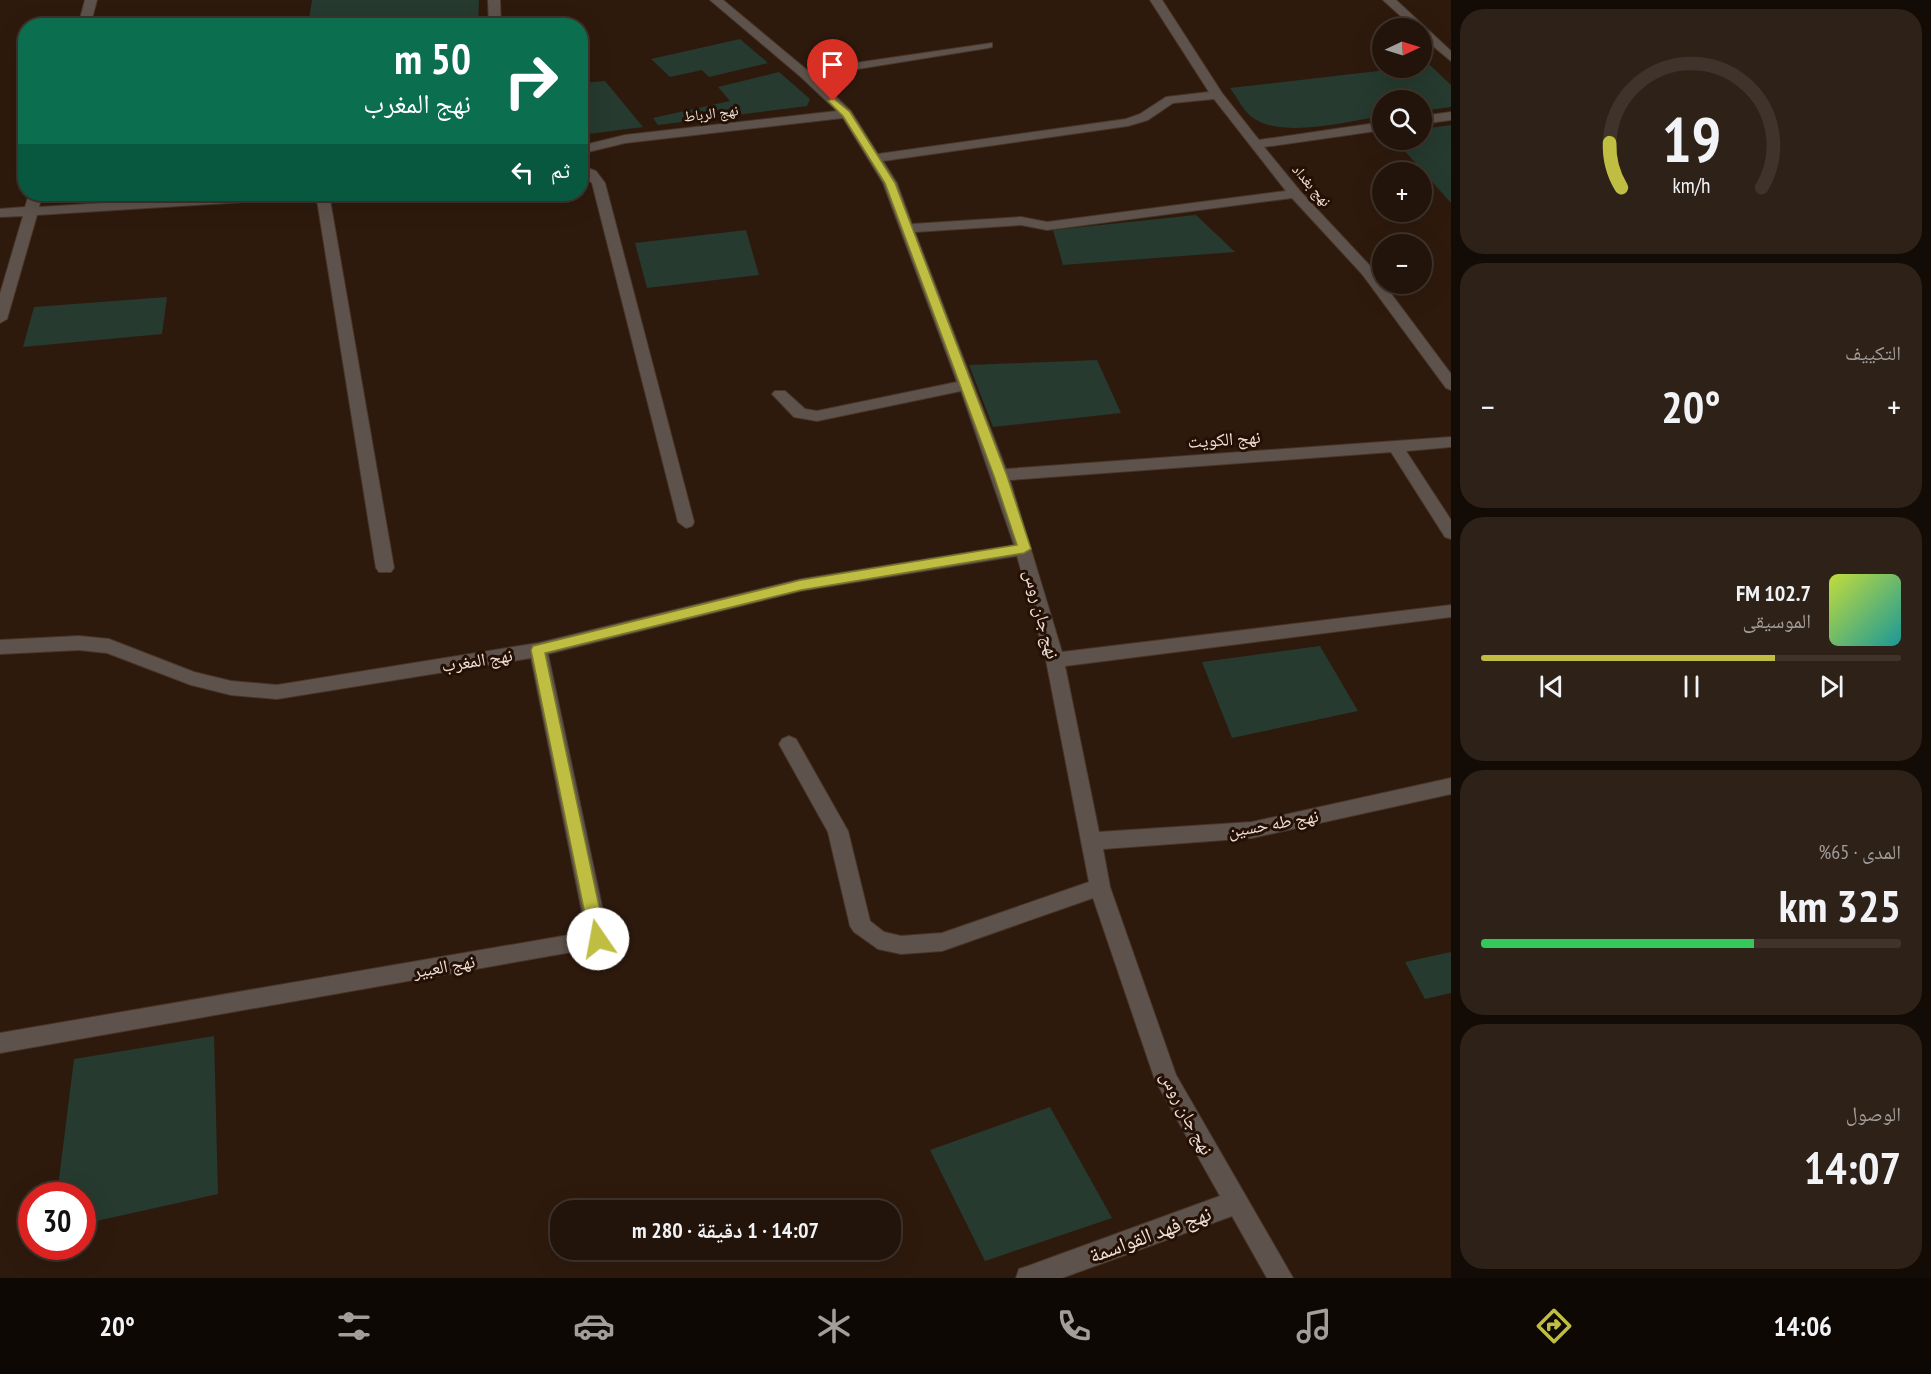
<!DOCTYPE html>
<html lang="ar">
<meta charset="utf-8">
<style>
:root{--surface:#22140a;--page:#2e2118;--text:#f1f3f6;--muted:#a29e9c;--line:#3f332b;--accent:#bfbe42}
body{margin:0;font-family:"PT Sans Narrow","Noto Naskh Arabic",sans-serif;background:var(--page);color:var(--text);direction:rtl;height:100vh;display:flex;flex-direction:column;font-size:22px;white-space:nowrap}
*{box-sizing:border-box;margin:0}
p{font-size:20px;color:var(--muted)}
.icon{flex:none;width:33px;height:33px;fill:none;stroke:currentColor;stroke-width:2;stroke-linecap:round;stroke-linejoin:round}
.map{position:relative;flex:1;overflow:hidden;direction:ltr}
.panel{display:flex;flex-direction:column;gap:9px;padding:9px;background:#130b06;width:480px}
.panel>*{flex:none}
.hud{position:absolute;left:18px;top:18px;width:570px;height:183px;border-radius:24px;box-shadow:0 6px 24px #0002,0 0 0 2px var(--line);direction:rtl;background:#0b6e4f;color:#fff;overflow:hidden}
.needle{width:39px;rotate:86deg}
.tools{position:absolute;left:1372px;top:18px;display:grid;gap:12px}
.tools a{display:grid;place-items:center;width:60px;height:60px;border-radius:50%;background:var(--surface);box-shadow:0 6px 24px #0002,0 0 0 2px var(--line);font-size:30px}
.speed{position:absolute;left:18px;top:1182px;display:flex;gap:12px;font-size:30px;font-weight:700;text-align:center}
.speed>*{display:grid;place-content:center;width:78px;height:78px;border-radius:50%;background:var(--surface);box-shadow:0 6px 24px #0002,0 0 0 2px var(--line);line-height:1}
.speed .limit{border:9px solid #d22;background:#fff;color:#111}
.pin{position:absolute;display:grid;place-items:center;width:51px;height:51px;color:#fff;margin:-62px -26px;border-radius:50% 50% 50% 0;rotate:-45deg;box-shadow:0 0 6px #0007}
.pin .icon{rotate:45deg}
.me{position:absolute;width:66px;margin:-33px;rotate:348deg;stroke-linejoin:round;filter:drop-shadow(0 0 4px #0008)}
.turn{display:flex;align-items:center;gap:21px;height:126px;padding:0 18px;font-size:27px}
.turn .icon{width:78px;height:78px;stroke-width:2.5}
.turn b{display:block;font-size:42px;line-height:51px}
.then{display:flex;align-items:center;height:57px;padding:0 18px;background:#0003;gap:12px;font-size:22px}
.big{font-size:45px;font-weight:800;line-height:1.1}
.panel .tile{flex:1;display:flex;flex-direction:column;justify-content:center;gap:9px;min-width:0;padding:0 21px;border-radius:24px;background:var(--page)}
.panel .dial{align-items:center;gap:0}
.dial svg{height:156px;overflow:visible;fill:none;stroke:var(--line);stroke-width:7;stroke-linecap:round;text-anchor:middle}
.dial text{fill:var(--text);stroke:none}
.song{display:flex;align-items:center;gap:18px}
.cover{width:72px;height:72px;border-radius:9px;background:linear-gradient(135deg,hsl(70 70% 55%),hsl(180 70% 35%))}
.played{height:6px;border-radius:3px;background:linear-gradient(90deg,var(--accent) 70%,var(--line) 70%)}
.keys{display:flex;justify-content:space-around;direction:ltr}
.heat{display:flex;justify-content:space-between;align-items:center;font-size:33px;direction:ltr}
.charge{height:9px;border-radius:4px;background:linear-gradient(90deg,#34c759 65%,var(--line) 0)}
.trip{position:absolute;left:550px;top:1200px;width:351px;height:60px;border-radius:24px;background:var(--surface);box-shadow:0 6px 24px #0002,0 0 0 2px var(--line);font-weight:800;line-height:60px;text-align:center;direction:rtl}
.menu{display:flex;height:96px;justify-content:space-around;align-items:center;background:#0e0804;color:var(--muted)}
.menu .icon{width:42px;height:42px}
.menu .active{color:var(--accent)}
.menu b{font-size:27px;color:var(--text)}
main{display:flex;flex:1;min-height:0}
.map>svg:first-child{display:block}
.green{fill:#263a2f}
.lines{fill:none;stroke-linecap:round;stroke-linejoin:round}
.minor-casing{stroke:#493629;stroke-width:2}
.minor{fill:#5e534c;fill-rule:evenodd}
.route{fill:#bfbe42;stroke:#7c7c2b;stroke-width:1.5}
.labels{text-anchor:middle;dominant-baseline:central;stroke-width:6;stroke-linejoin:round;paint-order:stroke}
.far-street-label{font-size:15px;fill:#eee0d7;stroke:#241005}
.street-label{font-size:18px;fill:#eee0d7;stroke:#241005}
.near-street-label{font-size:21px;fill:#eee0d7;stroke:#241005}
</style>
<main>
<section class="panel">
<div class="tile dial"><svg viewBox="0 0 100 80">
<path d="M14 69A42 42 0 1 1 86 69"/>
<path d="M14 69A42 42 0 0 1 8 46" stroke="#bfbe42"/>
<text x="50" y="56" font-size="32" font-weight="700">19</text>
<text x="50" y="72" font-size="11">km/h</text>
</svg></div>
<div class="tile"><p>التكييف</p>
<div class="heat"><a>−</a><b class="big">20°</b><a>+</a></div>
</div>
<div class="tile">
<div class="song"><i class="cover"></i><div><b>102.7 FM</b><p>الموسيقى</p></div></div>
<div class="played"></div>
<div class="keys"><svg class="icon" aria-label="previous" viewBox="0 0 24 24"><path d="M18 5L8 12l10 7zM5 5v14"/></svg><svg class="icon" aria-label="pause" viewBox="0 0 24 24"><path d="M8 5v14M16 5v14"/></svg><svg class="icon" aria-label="next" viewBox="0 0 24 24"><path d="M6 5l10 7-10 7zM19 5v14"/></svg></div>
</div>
<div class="tile"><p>المدى · 65%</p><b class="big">325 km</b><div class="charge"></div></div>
<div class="tile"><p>الوصول</p><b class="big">14:07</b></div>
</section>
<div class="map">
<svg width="1451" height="1278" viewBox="0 0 1451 1278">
<rect width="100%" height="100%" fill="#2e1a0d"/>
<g class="green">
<polygon points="312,0 479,0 478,25 308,25"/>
<polygon points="740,39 768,63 709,77 702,70 670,77 651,59"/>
<path d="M1430,65L1451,85V107L1422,111V100H1383V116C1347,121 1284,139 1253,118C1244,112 1237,97 1230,88Z"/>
<polygon points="779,72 810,99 807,106 658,125 653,118 730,101 718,87"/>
<polygon points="605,81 643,127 581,135 581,83"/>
<polygon points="1451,125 1451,203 1395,140 1422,140 1422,129"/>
<polygon points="1196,215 1235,252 1063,265 1053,230"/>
<polygon points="746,230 759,275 647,288 635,243"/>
<polygon points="167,297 162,334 23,347 34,307"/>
<polygon points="1097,360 1121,413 993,427 969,365"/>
<polygon points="1320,646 1358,711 1232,738 1202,662"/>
<polygon points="1451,952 1451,993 1425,999 1405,962"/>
<polygon points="214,1036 218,1194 83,1224 82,1196 57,1195 74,1059"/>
<polygon points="1050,1107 1112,1218 985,1261 930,1150"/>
</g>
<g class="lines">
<g class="minor-casing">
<g id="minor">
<polygon points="85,0 97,0 90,26 78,26"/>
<polygon points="488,0 500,0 501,26 489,26"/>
<path d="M710,0H723L807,70L992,43V47L988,48L814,76L851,111L878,154L1126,119L1140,114L1166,97L1209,92L1150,0H1162L1222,93L1259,140L1383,122V130L1264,147L1300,191L1372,268L1451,374V390L1446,388L1362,274L1292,198L1047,230L1021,225L915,232L1006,469L1451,437V447L1406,451L1451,520V539L1445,537L1391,452L1010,480L1062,652L1451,605V617L1065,666L1099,832L1252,822L1451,778V794L1252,838L1103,849L1110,887L1176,1075L1293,1278H1267L1232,1216L1062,1278H1016L1019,1269L1028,1266L1220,1196L1155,1080L1093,898L942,951L901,954L878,949L854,932L850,926L828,832L779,744L782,739L789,736L796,739L848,831L870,921L884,932L901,936L942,933L1089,882L1046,660L1017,556L801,591L548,654L609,939L606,946L0,1053V1033L586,932L531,658L277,699L231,695L191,685L107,653L79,650L0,654V640L79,636L109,639L194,672L231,681L277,685L538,643L801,579L1014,545L961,391L817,421L794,417L772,394L775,391H785L805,409L817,411L957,382L883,183L843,118L625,143L580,154V146L625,135L837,111L801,77ZM1214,99L1286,191L1047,222L1021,217L912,224L897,183L883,161L1128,126L1148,120L1173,103Z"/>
<polygon points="1383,0 1396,0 1451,51 1451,61 1422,37 1422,28 1414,28"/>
<polygon points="1451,112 1451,120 1422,124 1422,116"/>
<polygon points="580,165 596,171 605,183 694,522 692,526 686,528 678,522 592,183 580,174"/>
<polygon points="29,194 42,194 39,207 253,194 329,194 394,568 391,572 379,572 376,568 316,194 310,198 37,215 7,319 0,323 0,294 23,216 0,217 0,209 25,207"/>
</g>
</g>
<use href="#minor" class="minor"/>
</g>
<polygon class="route" points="833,98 850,112 895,183 1007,476 1031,549 1024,553 801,590 545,653 606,939 604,944 592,944 590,939 531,650 533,646 801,580 1017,545 994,476 885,183 843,116 828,101"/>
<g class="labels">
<g class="far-street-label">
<text transform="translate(711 113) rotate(-7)">نهج الرباط</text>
<text transform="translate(1312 185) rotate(49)">نهج بغداد</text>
</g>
<g class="street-label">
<text transform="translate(1224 439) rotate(-4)">نهج الكويت</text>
<text transform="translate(1042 614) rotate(75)">نهج جان روس</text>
<text transform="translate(477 660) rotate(-9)">نهج المغرب</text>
<text transform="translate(1273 823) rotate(-10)">نهج طه حسين</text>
<text transform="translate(444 966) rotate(-10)">نهج العبير</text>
<text transform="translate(1187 1113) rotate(62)">نهج جان روس</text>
</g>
<g class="near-street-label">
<text transform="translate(1150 1234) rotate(-20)">نهج فهد القواسمة</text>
</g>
</g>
</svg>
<div class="tools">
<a><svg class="needle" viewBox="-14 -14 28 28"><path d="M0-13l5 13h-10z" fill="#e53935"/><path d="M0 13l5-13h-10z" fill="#a29e9c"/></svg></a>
<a><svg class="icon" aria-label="search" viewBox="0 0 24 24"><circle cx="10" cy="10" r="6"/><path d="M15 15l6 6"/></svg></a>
<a>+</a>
<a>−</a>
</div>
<div class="speed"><div class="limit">30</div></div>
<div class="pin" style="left:833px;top:101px;background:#d93025"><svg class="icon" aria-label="arrive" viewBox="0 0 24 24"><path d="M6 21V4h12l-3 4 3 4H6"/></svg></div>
<svg class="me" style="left:598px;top:939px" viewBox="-20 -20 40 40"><circle r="19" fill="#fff"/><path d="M0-13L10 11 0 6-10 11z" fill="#bfbe42"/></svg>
<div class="trip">14:07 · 1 دقيقة · 280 m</div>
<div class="hud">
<div class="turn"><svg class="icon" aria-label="right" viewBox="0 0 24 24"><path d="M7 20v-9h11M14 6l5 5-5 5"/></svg><div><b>50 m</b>نهج المغرب</div></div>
<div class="then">ثم<svg class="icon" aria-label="left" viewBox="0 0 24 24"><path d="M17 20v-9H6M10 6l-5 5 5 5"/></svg></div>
</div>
</div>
</main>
<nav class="menu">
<b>14:06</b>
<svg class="icon active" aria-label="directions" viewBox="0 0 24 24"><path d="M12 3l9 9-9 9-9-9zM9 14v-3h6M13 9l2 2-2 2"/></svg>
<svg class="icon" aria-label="music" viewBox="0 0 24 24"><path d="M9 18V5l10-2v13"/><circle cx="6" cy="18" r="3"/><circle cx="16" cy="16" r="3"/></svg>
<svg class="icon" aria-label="phone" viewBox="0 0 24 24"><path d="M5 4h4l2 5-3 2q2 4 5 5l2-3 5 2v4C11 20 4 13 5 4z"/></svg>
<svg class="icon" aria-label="climate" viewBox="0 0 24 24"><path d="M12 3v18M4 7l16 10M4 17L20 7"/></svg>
<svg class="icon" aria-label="car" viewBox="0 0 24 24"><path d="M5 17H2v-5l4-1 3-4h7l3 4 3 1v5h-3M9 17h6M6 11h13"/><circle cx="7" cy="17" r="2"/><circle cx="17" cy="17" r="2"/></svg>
<svg class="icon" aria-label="filters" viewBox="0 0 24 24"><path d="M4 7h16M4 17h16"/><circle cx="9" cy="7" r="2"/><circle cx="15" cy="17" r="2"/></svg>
<b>20°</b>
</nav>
